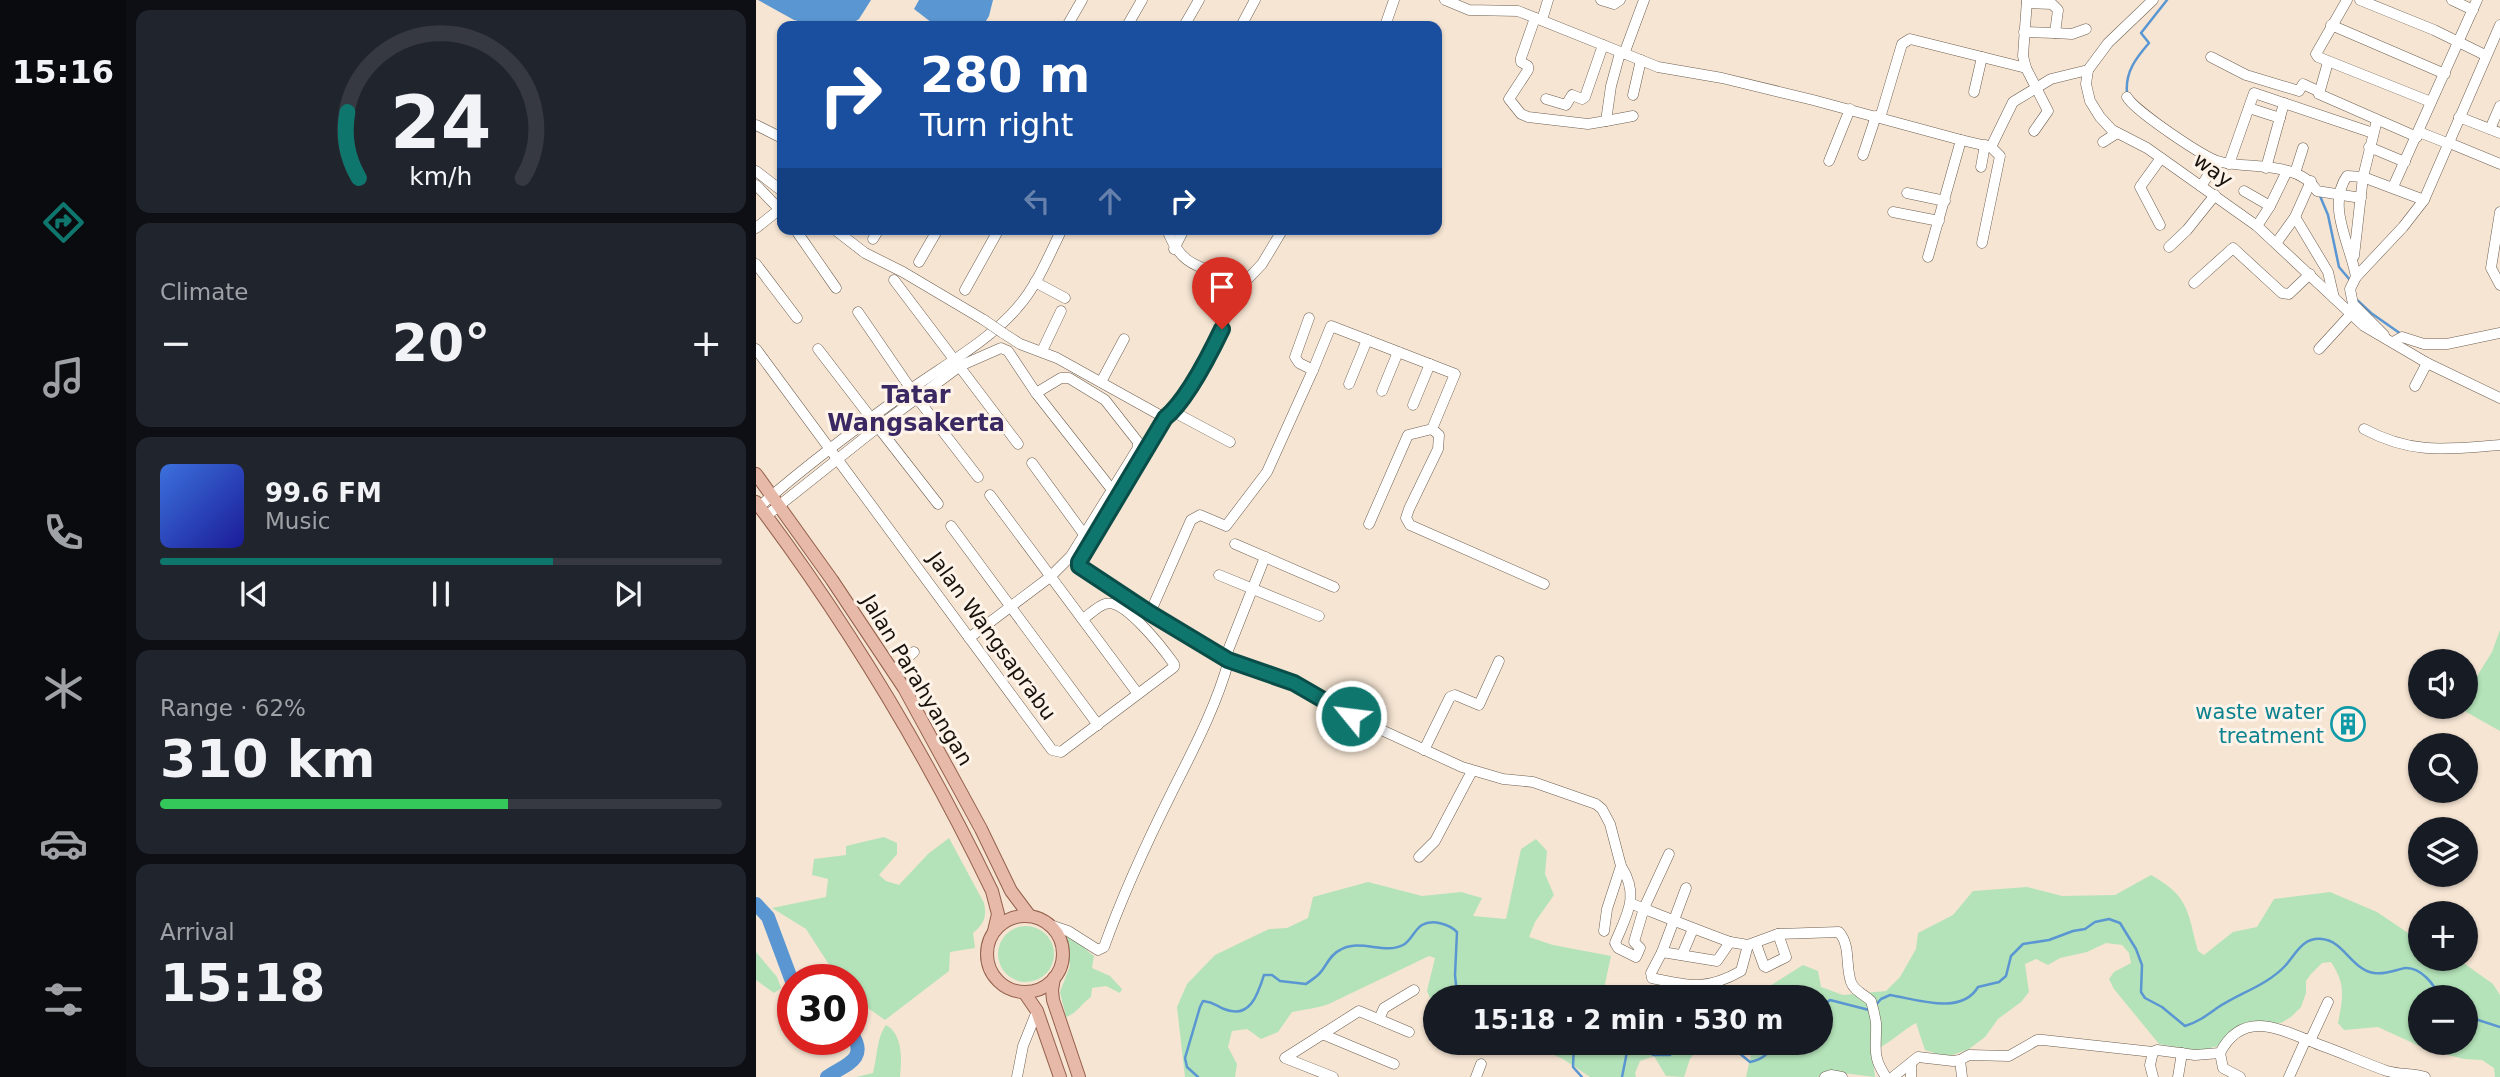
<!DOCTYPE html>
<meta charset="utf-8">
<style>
:root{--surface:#171b24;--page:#20242c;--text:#f1f3f6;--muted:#9ea1a6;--line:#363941;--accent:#0f766e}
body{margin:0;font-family:"DejaVu Sans",sans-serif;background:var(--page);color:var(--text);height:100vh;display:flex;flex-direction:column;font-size:26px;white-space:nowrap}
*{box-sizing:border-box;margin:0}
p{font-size:23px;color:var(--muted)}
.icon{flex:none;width:38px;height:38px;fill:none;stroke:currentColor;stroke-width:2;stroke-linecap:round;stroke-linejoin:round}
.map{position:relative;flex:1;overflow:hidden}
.details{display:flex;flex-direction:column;gap:10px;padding:10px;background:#0d0f14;width:630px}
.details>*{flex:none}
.guide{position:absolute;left:21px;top:21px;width:665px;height:214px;border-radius:14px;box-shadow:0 2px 5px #0004;background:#1a4fa0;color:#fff;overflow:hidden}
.tools{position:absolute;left:1652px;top:649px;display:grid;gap:14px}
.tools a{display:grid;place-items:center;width:70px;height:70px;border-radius:50%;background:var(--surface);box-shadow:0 2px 5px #0004;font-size:35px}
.speed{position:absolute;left:21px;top:964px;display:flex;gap:14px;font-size:35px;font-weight:700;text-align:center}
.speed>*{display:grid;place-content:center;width:91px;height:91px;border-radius:50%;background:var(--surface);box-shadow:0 2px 5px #0004;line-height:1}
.speed .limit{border:10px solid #d22;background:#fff;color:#111}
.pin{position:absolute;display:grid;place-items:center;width:60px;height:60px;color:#fff;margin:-72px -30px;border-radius:50% 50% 50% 0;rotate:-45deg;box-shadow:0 0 7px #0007}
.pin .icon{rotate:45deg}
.me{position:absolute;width:77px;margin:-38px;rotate:299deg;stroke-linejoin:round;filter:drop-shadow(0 0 5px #0008)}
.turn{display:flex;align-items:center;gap:24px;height:147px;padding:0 28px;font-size:32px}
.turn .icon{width:91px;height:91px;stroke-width:2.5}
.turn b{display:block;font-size:49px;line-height:60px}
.lanes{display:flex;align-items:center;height:66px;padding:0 28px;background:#0003;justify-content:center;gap:35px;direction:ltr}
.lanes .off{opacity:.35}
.big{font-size:52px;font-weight:800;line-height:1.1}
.details .tile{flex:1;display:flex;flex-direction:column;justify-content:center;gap:10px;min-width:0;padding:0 24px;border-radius:14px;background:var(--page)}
.details .dial{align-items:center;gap:0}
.dial svg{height:182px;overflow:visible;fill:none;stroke:var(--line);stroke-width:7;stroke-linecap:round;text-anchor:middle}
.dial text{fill:var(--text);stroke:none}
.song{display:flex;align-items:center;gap:21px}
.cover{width:84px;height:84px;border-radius:10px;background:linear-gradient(135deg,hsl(220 70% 55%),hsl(240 70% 35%))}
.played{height:7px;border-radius:4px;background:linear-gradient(90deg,var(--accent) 70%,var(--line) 70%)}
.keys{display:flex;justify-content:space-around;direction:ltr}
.heat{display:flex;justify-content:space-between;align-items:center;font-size:38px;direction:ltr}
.charge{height:10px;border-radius:5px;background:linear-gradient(90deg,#34c759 62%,var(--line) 0)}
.trip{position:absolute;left:667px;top:985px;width:410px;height:70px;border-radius:35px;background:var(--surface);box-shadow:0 2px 5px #0004;font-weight:800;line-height:70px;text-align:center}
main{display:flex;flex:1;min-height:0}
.tab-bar{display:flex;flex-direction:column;width:126px;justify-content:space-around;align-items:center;background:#090b0e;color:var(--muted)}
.tab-bar .icon{width:49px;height:49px}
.tab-bar .current{color:var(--accent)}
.tab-bar b{font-size:32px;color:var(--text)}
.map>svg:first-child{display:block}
.green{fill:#b4e3b9;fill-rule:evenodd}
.water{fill:#5a96d1}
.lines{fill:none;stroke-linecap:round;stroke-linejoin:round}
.stream{stroke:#5a96d1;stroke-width:2.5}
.river{stroke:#5a96d1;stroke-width:14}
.minor-casing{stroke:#6e5f50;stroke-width:11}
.major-casing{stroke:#94604c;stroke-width:14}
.minor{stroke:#fff;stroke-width:10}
.major{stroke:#e7b9a9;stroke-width:12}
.minor-bridge-casing{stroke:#6e5f50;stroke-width:11;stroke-linecap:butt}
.minor-bridge{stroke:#fff;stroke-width:10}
.route-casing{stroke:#0a4d48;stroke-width:18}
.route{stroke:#0f766e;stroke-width:12}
.labels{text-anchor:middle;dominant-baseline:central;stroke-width:6;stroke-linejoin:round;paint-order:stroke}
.street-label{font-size:21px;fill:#18120c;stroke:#fef3e9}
.culture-label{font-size:21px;fill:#0d838f;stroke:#fef3e9;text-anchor:end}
.quarter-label{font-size:24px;font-weight:bold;fill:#3a2863;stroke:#fef3e9}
</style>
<main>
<nav class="tab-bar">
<b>15:16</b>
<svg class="icon current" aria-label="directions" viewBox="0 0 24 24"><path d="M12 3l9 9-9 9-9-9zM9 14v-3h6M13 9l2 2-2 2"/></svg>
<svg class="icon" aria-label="music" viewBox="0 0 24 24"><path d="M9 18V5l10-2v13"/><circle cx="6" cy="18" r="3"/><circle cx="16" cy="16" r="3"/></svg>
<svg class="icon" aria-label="phone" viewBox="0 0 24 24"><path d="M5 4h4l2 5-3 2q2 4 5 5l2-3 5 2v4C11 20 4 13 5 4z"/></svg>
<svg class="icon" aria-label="climate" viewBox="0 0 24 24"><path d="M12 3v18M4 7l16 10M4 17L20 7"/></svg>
<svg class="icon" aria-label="car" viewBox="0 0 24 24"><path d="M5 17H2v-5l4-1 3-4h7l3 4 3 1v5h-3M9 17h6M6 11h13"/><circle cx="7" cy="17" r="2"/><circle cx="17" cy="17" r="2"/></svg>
<svg class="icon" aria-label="filters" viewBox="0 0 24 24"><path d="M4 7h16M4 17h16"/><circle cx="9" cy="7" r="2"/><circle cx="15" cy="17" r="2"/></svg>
</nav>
<section class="details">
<div class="tile dial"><svg viewBox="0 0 100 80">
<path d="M14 69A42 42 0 1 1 86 69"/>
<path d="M14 69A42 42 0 0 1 9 40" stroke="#0f766e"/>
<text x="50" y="56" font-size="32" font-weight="700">24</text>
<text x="50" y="72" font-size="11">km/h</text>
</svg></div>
<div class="tile"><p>Climate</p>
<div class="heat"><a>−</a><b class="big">20°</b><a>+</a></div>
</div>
<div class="tile">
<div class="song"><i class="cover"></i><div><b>99.6 FM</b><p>Music</p></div></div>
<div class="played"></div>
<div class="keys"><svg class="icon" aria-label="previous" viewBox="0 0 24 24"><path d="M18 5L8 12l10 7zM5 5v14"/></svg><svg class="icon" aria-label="pause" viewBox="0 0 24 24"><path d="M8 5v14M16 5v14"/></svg><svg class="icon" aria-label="next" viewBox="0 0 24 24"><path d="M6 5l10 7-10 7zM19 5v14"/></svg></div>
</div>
<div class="tile"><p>Range · 62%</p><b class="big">310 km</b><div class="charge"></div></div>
<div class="tile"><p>Arrival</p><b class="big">15:18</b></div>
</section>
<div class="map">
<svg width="1744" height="1077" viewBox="0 0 1744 1077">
<rect width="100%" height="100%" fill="#f6e5d3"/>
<g class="green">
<polygon points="1744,630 1744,731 1703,708 1710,707 1710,694 1736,652"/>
<path d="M128,837L141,843V854L123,875L130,881L143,885L172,854L193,838L228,903C231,917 228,924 217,933L219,948L194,952L193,971L129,1020L99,999L96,996V980H83L50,929L16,908L70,897L72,879L56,875L58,859L90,855V846Z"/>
<path d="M780,839L791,851L789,874L798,895L779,922L773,937L797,945L855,956L847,993L870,997L679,998V1009L671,991L679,958L673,956C642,971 610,986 579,1001C567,1008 550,1009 536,1012L522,1032L505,1039L491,1029L476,1031L472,1047L481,1064L479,1077H429L421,1007L431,984L459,955L513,929L531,928L552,918L557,897L612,882L666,896L705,892L726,898L717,916L750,919L765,849Z"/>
<path d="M1395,875C1434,897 1431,911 1442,951L1448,955L1477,932L1501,927L1518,899L1574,892L1621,912L1664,941V959H1702L1737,984L1744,995V1077H1739L1738,1068L1726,1060L1708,1059L1672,1050L1622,1027L1588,1030L1582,1023C1587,997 1590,984 1575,962L1566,963L1555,974L1550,981V993L1545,1007L1535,1017L1525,1023H1492L1473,1033L1462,1046L1443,1051L1403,1044L1358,989L1353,979L1358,972L1375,963L1373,953L1366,945L1350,943L1331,952L1304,958L1292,965L1280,959L1269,964L1273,992L1265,1002L1242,1019L1229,1037L1213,1049L1191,1057L1169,1050L1160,1023C1144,1032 1133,1044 1116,1052L1119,1077L1071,1071L1062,1077H990L995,1055L992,1043H1064V998H970L998,996L1047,965L1062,971L1065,987L1087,995L1130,991L1144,977L1160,949L1162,933L1197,915L1217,891L1271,887L1306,896L1359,895ZM1664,998H1710V1043H1664Z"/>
<circle cx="270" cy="954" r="28"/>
<path d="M308,933C320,938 327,948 338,956L336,968L354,976L366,989L364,993L350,986L336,988L335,997C326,1003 320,1014 310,1017L304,992L314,966Z"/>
<polygon points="0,952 21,977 25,988 18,993 0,980"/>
<path d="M130,1025C147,1034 146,1060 144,1077H100L117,1073C121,1059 121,1036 130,1025Z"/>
<polygon points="772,1043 946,1043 934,1059 928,1077 910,1076 898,1056 884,1061 879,1073 880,1077 834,1077 807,1059"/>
</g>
<g class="water">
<polygon points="2,0 115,0 103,19 92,26 61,26 38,20"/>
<polygon points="163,0 237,0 233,16 227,26 180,26 158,9"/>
</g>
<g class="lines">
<g class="stream">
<path d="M1371,93C1369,72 1380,58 1393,43L1385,33L1411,0"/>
<polyline points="1564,196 1572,215 1583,267 1594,280"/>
<polyline points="1601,300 1615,313 1645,334"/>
<path d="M1118,1007L1125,999L1134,995C1160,999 1205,1016 1222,987L1243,982L1250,976L1255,956L1267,944L1293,940L1317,931L1329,929L1339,922L1353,919L1364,923L1380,949L1386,965L1385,992L1389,998L1406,1007L1429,1026C1442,1022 1450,1016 1461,1008C1483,993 1510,986 1529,966C1540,954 1546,937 1566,939C1588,941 1595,969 1618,973C1630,975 1639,970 1649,968C1665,967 1679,985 1684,998"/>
<polyline points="1064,1008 1074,1000 1113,1010"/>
<polyline points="1710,1016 1744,1027"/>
<polyline points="818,1043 817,1067 826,1077"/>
<polyline points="900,1043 895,1052 897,1055 914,1055 922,1043"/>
<polyline points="946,1043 948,1043"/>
<path d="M971,1043L994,1062C1006,1060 1013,1053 1020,1043"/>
<path d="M442,1077L431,1067L429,1058L444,1007L447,1001C458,1002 459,1005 468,1009C494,1020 502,994 508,975H516L524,981L550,984C554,981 559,978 563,974C571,966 573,955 584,950C604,938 628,955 647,945C655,941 658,930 666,925C676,919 693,924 701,932L699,975L701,994L708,997L729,993L745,998"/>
<polyline points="866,1077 871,1052 883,1043"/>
</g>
<g class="river">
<polyline points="0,904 12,917 37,984"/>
<path d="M71,1077C88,1065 113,1060 96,1034"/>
</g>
<g class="minor-casing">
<g id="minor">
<polyline points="689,0 713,10 762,11 902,67 966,78 1057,100 1205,140 1235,147 1257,102 1295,79 1332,70 1352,43 1397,0"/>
<polyline points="845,0 858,4 864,0"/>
<polyline points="1591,0 1560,54 1562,57 1675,102"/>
<polyline points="1604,0 1678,30 1729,55"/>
<polyline points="1696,0 1717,10"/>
<polyline points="779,18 765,58 765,62 772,66 772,70 753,99 765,114 772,117 832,124 850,121 855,86 864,53"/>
<polyline points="786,20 792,0"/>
<polyline points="1575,25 1689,74"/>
<polyline points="311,26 326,0"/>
<polyline points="371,26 386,0"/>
<polyline points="428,26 443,0"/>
<polyline points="485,26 499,0"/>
<polyline points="629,26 638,0"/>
<polyline points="1268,32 1299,33 1302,10 1296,4 1271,3"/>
<polyline points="1299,33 1316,34 1330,29"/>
<polyline points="868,54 888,0"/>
<polyline points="1455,57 1490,75 1543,91 1547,84 1562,91"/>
<polyline points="1572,62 1563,94 1661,137"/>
<polyline points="1270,68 1267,56 1271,0"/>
<polyline points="1332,70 1330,84 1334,101 1344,117 1356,130 1391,148 1501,226 1608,326 1671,363 1744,398"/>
<polyline points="1218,92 1226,57"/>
<polyline points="877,95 885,60"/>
<path d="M1371,97C1378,110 1449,159 1465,162C1495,169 1543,161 1561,191L1605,198"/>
<polyline points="790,99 810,105 816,95 826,99 829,97 847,45"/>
<polyline points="1493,108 1524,118"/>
<polyline points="1703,117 1744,133"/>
<polyline points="1124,118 1146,44 1154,39 1270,68 1292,111 1278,131"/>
<polyline points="850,121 877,116"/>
<polyline points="0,125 26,138"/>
<polyline points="1734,129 1744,106"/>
<polyline points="1663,132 1691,143"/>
<polyline points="1347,142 1361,133"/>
<polyline points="1691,142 1744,164"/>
<polyline points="1613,147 1649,162"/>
<polyline points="1107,155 1120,116"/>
<polyline points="1073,161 1094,109"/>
<polyline points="1473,164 1498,93 1617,133"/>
<polyline points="1225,167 1229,145"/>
<polyline points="1510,168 1528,103"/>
<polyline points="0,171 26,191"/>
<polyline points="1539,173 1547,148"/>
<polyline points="0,185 26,212"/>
<polyline points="1445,186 1461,162"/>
<polyline points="1637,187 1721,0"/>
<polyline points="1488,191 1514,206"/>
<polyline points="1151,193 1189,201"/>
<polyline points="1137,212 1183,221"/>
<polyline points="1744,212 1735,268 1744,285"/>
<polyline points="1539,217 1572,272 1578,298"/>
<polyline points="1404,225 1384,187 1405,158"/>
<polyline points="1501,226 1514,206 1531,171"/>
<polyline points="0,228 24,209"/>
<polyline points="39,229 80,288"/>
<polyline points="78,229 109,253 147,272 228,320"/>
<path d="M411,229C426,272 451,266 487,284"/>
<polyline points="117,239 123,229"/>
<polyline points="1521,242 1539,217 1555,181"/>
<polyline points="1226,243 1244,156 1235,147"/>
<polyline points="1413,247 1431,230 1459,195"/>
<polyline points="418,249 428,229"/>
<polyline points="1598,256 1607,177 1621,120"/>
<polyline points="1172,257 1205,140"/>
<polyline points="163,262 182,229"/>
<polyline points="0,264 41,318"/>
<path d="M1600,277C1595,246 1570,206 1591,176L1607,177L1668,200"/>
<polyline points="138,280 262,444"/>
<polyline points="279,282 309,298"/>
<polyline points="1438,283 1477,248 1526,293 1533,294 1554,274"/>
<polyline points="209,290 243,229"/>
<polyline points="102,312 161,398 222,477"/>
<polyline points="247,333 264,344 301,358 409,418"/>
<polyline points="1628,335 1597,304 1594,289 1600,277 1647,227 1668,200 1744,25"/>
<polyline points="1637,342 1646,337 1668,344 1691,344 1744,333"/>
<path d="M0,349L296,750L305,752L418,667V664C408,650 368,597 349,604C342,606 333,615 327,619"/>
<polyline points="62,349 115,418"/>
<polyline points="1563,349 1595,314"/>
<polyline points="286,351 305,311"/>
<polyline points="557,370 575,326 699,374 676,429 652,435 613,524"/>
<polyline points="345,382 368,339"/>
<polyline points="593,384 611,340"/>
<polyline points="1659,386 1671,363"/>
<polyline points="626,391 642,352"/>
<polyline points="657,405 674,364"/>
<polyline points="416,411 474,442"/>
<polyline points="122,427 182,504"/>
<polyline points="676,429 683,435 682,449 653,509 650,518 654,525 788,584"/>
<path d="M1608,429C1657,455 1691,449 1744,445"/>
<polyline points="276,463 327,533"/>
<polyline points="234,495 382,694"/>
<path d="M3,507C51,464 103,426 155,389C189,365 235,339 261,308C281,286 293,255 306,229"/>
<polyline points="10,516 122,427 204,366 245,348 252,351 280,393 357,491"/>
<polyline points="195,526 342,725"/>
<polyline points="479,544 578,587"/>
<polyline points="463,575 563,616"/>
<polyline points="394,613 435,520 444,515 470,526 511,472 557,370 543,363 539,357 553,318"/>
<polyline points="213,638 294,577 315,556 382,448 382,442 349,400 313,378 305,378 280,393"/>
<polyline points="469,658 509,557"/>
<polyline points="473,660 538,683 582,710 706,767 747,779 777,782 840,804 846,809 854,824 865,866 851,909 848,931"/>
<polyline points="137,671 158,652"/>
<polyline points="668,750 694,697 699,695 723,705 743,661"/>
<polyline points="663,857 679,841 716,771"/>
<path d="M865,866C884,896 871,914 859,943L862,948L880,957L884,948L878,942L888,908L913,854"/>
<path d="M876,904C909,917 941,930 974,942L961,961L906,952L930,888"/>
<path d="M294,925L312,931L342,950L348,947C367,894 390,844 415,794C437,750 460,707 473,660L325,569L323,562L409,418L444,369L487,284L506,264L527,229"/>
<path d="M974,942L992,945L1022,934L1083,932C1095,946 1089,965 1095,982C1098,991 1108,994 1115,1001C1117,1008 1119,1016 1120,1023C1121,1047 1115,1055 1130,1077"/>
<polyline points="1000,944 1008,966 1010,967 1030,957 1022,934"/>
<path d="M906,952L895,973L896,978C933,986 950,991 985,971L992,945"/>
<polyline points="926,955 937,929"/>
<polyline points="623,1019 628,1008 658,990"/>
<polyline points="566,1034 638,1064"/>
<polyline points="1554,1041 1572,1002"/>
<polyline points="1397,1052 1394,1065 1397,1077"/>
<polyline points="1464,1053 1467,1068 1484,1077"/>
<polyline points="1204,1060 1206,1077"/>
<polyline points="1155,1063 1155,1077"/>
<polyline points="261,1077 267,1046 281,1011"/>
<polyline points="577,1077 529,1058 603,1011 653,1032"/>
<polyline points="720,1077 725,1064"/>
<polyline points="1069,1077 1075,1075 1086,1077"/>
<path d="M1137,1077L1162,1057L1197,1061L1204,1060L1213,1055L1253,1056L1281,1040H1287L1397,1052L1401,1050L1439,1055L1464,1053C1488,1007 1527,1031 1564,1045C1587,1053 1608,1063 1631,1071C1645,1075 1656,1073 1669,1077"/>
<polyline points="1422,1077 1426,1053"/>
<polyline points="1533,1077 1550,1039"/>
</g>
</g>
<g class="major-casing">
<g id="major">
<polyline points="0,474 76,580 148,688 225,829 255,891 273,915"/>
<path d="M0,502C92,624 170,754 236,891L242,914L238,931"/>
<circle cx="269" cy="954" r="38"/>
<polyline points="298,978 296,990 297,1000 323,1077"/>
<polyline points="268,992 281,1011 304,1077"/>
</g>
</g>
<use href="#minor" class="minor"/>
<use href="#major" class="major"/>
<g class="minor-bridge-casing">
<polyline id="minor-bridge" points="228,320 247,333"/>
</g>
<use href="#minor-bridge" class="minor-bridge"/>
</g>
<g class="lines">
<g class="route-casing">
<path id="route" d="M466,329C454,354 430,401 409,418L323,562V566L394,613L472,660L538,683L595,716"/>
</g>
<use href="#route" class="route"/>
</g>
<defs>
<g id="building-ring" transform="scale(1.75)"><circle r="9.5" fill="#fef3e9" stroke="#0f9aa8" stroke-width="1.5"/><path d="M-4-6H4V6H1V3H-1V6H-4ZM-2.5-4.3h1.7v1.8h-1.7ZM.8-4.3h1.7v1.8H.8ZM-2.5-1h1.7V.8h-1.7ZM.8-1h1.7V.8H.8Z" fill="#0f9aa8"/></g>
</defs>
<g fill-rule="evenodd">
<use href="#building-ring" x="1592" y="724"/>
</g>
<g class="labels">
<g class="street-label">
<text transform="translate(1457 170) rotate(36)">way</text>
<text transform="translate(236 636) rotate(54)">Jalan Wangsaprabu</text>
<text transform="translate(161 680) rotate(59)">Jalan Parahyangan</text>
</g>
<g class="culture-label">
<text x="1568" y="712">waste water<tspan x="1568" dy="24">treatment</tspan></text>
</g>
<g class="quarter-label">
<text x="160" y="395">Tatar<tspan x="160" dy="28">Wangsakerta</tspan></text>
</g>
</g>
</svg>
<div class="tools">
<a><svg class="icon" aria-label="sound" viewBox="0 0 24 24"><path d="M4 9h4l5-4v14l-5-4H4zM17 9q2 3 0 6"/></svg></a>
<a><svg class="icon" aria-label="search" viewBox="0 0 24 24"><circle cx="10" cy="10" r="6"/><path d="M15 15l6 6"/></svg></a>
<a><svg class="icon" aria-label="layers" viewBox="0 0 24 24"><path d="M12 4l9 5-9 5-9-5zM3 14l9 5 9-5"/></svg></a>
<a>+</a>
<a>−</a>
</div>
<div class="speed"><div class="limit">30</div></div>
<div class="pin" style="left:466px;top:329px;background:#d93025"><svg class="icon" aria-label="arrive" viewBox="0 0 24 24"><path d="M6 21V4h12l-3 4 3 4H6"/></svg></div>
<svg class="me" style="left:595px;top:716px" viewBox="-20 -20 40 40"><circle r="17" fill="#0f766e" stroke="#fff" stroke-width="3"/><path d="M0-11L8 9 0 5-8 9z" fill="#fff"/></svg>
<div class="trip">15:18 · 2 min · 530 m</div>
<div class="guide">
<div class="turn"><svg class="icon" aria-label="right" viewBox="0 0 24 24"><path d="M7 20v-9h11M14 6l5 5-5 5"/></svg><div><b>280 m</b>Turn right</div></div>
<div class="lanes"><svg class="icon off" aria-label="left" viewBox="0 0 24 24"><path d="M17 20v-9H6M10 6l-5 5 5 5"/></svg><svg class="icon off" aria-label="ahead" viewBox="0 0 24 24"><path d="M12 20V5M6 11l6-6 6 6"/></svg><svg class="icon" aria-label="right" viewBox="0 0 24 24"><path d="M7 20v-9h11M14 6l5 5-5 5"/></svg></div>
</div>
</div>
</main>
